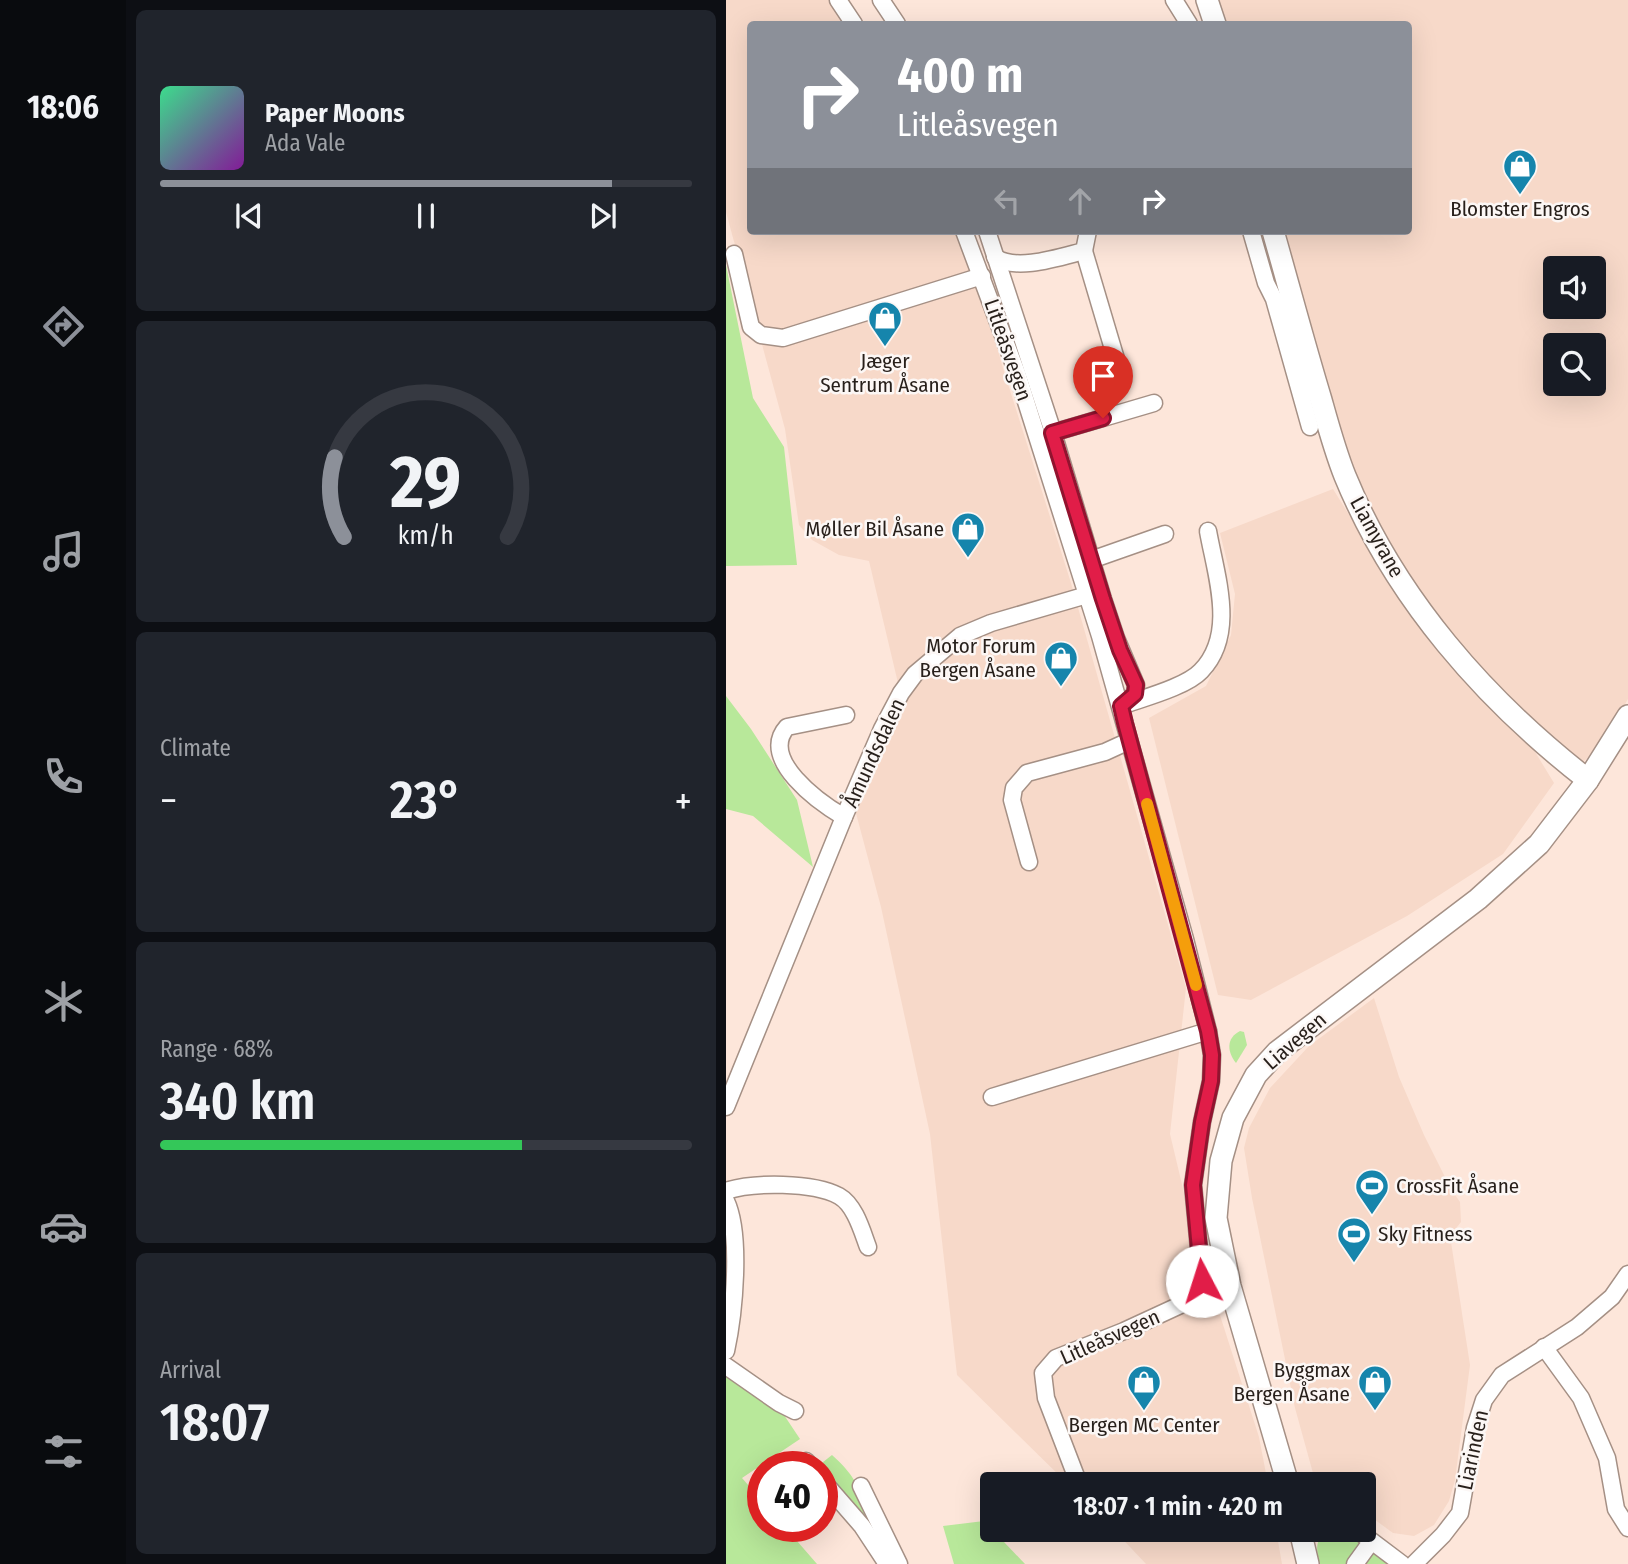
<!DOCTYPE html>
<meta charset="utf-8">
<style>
:root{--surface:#171b24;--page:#20242c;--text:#f1f3f6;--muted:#9ea1a6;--line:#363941;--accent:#8c9099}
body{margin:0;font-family:"Fira Sans Condensed",sans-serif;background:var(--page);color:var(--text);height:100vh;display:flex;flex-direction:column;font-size:26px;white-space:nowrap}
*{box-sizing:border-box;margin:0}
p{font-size:23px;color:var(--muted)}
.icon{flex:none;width:38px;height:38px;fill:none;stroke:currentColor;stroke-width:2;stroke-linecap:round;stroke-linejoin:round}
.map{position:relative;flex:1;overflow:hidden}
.sheet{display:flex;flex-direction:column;gap:10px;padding:10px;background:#0d0f14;width:600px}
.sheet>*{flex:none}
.top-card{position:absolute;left:21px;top:21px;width:665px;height:214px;border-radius:7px;box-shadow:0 7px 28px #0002;background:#8c9099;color:#fff;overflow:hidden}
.controls{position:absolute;left:817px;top:256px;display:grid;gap:14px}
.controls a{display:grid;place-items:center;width:63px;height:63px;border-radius:7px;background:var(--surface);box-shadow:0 7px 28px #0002;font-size:35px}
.speed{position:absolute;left:21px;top:1451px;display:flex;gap:14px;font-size:35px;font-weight:700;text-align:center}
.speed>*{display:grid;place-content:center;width:91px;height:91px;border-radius:50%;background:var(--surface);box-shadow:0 7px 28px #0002;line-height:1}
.speed .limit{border:10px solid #d22;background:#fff;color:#111}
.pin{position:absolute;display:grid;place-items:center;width:60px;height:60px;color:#fff;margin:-72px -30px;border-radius:50% 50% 50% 0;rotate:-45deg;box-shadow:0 0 7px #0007}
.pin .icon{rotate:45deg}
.me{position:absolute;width:77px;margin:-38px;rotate:355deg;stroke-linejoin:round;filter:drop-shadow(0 0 5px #0008)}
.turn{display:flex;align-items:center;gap:24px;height:147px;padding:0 35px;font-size:32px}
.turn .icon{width:91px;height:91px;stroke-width:2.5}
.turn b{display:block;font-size:49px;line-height:60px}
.lanes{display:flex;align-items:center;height:66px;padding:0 35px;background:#0003;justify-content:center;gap:35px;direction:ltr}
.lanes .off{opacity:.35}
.big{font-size:52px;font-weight:600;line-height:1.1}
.sheet .card{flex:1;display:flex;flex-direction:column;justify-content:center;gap:10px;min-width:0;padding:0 24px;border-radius:10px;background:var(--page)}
.sheet .dial{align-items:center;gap:0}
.dial svg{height:182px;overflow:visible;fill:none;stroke:var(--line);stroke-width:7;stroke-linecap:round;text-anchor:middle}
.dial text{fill:var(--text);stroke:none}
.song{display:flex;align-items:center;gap:21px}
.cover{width:84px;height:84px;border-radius:10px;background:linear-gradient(135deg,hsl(150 70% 55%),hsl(290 70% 35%))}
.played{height:7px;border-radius:4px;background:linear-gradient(90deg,var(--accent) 85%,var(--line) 85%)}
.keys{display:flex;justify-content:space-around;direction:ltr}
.heat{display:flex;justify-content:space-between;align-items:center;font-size:38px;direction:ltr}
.charge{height:10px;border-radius:5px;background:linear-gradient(90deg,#34c759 68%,var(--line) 0)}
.trip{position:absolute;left:254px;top:1472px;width:396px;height:70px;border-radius:7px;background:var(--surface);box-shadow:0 7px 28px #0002;font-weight:600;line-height:70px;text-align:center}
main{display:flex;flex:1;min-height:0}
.menu{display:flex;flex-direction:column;width:126px;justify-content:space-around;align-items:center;background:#090b0e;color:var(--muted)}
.menu .icon{width:49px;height:49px}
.menu .on{color:var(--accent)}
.menu b{font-size:32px;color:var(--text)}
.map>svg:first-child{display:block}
.built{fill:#f7d9c9;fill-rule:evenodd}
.green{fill:#b8e89a}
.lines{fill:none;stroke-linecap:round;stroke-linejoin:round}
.minor-casing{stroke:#a59085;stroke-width:19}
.major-casing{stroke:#a59085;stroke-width:24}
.minor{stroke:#fff;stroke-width:16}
.major{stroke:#fff;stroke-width:21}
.route-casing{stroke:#92132f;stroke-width:18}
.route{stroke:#e11d48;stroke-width:12}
.slow{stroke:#f59e0b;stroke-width:12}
.labels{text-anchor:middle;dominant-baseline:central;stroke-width:5;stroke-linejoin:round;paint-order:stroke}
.poi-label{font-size:21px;fill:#271f1a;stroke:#fcf7f5}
.street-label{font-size:21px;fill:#271f1a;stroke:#fcf7f5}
</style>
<main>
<nav class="menu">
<b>18:06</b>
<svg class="icon on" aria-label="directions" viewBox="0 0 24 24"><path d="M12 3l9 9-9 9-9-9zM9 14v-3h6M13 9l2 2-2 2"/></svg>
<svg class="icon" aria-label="music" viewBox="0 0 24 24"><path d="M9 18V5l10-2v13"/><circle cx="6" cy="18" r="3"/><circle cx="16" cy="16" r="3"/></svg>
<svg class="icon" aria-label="phone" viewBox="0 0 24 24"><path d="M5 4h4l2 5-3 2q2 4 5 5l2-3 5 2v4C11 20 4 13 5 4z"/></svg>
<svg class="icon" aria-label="climate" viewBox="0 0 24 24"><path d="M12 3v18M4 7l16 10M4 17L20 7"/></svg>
<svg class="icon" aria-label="car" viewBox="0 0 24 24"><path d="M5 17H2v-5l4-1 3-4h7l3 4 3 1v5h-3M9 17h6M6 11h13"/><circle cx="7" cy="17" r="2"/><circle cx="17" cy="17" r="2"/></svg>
<svg class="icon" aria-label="filters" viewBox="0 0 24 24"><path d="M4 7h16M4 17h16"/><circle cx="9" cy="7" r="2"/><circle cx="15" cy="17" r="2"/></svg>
</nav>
<section class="sheet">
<div class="card">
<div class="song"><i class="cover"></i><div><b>Paper Moons</b><p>Ada Vale</p></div></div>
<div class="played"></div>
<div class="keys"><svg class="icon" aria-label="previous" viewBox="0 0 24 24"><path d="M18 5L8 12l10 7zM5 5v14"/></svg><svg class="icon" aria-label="pause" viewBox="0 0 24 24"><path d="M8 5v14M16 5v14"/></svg><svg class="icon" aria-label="next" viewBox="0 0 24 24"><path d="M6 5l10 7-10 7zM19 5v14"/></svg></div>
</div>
<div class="card dial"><svg viewBox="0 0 100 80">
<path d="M14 69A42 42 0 1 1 86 69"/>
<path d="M14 69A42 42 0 0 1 10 34" stroke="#8c9099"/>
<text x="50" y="56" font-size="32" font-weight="700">29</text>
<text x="50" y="72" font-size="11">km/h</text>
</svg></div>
<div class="card"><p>Climate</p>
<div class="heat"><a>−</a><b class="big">23°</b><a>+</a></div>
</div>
<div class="card"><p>Range · 68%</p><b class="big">340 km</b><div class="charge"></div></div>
<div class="card"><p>Arrival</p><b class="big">18:07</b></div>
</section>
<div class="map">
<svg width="902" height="1564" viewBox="0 0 902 1564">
<rect width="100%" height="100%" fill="#fde6da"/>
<g class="built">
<polygon points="0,0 117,0 134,24 24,24 24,231 239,231 276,365 345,583 460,988 444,1134 467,1231 533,1437 542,1484 342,1484 231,1375 204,1134 155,907 123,787 139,746 172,683 143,561 113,555 86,540 73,525 59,429 0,212"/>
<path d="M475,0H902V699L873,748L850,768L800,737L828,783L777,854L681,916L525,1000L492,995L423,718L480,686L505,635L509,594L494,533L607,489L676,600L621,469L550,231H682V24H483ZM830,268H868V306H830ZM830,345H868V383H830Z"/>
<polygon points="648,998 673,1077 698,1135 725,1189 734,1202 735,1222 727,1232 725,1242 744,1365 729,1480 723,1501 708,1525 688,1536 667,1533 637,1511 637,1484 590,1484 569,1408 526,1198 518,1148 523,1128 544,1088 583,1046"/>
<polygon points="388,1530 550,1530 556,1564 420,1564"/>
</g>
<g class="green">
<polygon points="0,265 27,398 58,447 71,565 0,566"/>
<polygon points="0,696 25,729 71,800 87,867 27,816 0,809"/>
<path d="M514,1031L518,1032L521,1045L510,1063C501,1052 500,1038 514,1031Z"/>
<polygon points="0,1375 48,1400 74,1439 16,1478 37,1502 37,1526 58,1526 91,1564 0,1564"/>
<path d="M106,1455C127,1474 134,1486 140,1513L136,1519L96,1473V1466H92Z"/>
<polygon points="258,1521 299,1564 228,1564 217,1526"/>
<path d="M599,1530H623L665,1564H594C590,1550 589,1542 599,1530Z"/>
</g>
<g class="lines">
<g class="minor-casing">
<g id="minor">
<polyline points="112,0 128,24"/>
<polyline points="155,0 171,24"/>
<polyline points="448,0 463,24"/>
<polyline points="238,231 291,373 374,636 459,939 482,1031 486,1055 485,1081 476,1122 467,1185 476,1281 463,1301 398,1331 330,1358 317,1373 320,1398 353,1484"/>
<polyline points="261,231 325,426 377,599 390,638 410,685 409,694 395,706"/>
<polyline points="525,231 540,283 548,299 584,427"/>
<polyline points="358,251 390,359"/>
<polyline points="8,254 25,327 35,335 57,338 256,276"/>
<path d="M269,257C290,272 334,257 358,251L362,231"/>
<polyline points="326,433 428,403"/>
<polyline points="365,560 439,534"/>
<path d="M401,704C421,697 461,686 475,671C511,634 490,576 482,531"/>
<path d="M118,817C94,803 32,759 61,727L120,715"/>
<polyline points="303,862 286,800 288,788 301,773 379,752 403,741"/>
<polyline points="266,1097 482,1031"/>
<polyline points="0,1107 118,817 156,729 175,693 189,674 234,636 265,623 361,595"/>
<path d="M0,1191C27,1182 87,1182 113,1196C129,1205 136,1231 142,1247"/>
<path d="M0,1201C16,1235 8,1314 0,1351"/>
<polyline points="818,1347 855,1398 881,1458 890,1509 902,1528"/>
<polyline points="0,1366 53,1403 69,1411"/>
<polyline points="80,1461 85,1466"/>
<polyline points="96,1480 136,1526 161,1564"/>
<polyline points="135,1486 173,1564"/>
<polyline points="631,1530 676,1564"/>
<polyline points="629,1564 645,1542"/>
<polyline points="688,1564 717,1535 734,1513 749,1428 758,1400 776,1375 851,1327 886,1297 902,1274"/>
</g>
</g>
<g class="major-casing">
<g id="major">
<polyline points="481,0 489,24"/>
<path d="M547,231C563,287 578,344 595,400C602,425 609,451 619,476C669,598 759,700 862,780"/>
<polyline points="562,1484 504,1286 490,1218 495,1161 507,1118 530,1075 551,1052 752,899 813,844 862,780 902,716"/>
<polyline points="574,1530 582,1564"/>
</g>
</g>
<use href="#minor" class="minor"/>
<use href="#major" class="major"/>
</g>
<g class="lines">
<g class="route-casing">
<polyline id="route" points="377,418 326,433 377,599 394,650 410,685 409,694 395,706 399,723 482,1031 486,1055 485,1081 476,1122 467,1185 476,1281"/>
</g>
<use href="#route" class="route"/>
<polyline class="slow" points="421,804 470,985"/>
</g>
<defs>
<g id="shop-pin" transform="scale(1.75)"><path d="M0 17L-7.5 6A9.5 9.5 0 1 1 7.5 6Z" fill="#1685ac" stroke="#fcf7f5"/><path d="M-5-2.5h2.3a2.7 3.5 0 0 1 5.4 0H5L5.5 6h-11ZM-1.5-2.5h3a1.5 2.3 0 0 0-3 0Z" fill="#fff"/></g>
<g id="stadium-pin" transform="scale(1.75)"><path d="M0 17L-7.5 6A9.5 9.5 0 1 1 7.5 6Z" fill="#1685ac" stroke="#fcf7f5"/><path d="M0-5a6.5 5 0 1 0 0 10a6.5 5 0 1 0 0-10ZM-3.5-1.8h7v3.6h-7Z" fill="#fff"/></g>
</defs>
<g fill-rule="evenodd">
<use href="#shop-pin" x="794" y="166"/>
<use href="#shop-pin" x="159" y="318"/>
<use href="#shop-pin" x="242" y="529"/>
<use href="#shop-pin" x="335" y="658"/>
<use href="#stadium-pin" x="646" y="1186"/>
<use href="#stadium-pin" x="628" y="1234"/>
<use href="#shop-pin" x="418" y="1382"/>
<use href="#shop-pin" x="649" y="1382"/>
</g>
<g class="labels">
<g class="poi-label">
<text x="794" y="209">Blomster Engros</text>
<text x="159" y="361">Jæger<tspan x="159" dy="24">Sentrum Åsane</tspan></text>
<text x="218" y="529" text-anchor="end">Møller Bil Åsane</text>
<text x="310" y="646" text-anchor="end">Motor Forum<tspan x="310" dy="24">Bergen Åsane</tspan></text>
<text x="670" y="1186" text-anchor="start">CrossFit Åsane</text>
<text x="652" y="1234" text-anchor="start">Sky Fitness</text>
<text x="624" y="1370" text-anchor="end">Byggmax<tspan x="624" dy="24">Bergen Åsane</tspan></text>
<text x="418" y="1425">Bergen MC Center</text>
</g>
<g class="street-label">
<text transform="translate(282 350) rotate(71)">Litleåsvegen</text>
<text transform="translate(651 537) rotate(61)">Liamyrane</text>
<text transform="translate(148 753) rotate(-65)">Åmundsdalen</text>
<text transform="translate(569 1041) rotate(-41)">Liavegen</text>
<text transform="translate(384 1337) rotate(-24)">Litleåsvegen</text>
<text transform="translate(747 1450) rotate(-78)">Liarinden</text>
</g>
</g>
</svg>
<div class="controls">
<a><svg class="icon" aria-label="sound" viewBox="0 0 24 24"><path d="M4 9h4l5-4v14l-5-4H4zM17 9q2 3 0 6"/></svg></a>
<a><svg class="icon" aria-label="search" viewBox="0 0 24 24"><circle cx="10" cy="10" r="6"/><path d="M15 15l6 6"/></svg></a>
</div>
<div class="speed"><div class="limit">40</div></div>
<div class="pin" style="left:377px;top:418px;background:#d93025"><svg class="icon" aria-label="arrive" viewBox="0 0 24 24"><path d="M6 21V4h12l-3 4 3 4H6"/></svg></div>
<svg class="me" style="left:476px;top:1281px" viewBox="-20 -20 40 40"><circle r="19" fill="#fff"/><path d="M0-13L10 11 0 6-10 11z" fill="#e11d48"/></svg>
<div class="trip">18:07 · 1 min · 420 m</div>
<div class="top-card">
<div class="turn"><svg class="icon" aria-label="right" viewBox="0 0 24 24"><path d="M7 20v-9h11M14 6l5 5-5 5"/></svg><div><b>400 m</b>Litleåsvegen</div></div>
<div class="lanes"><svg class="icon off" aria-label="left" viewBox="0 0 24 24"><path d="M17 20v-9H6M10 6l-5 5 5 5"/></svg><svg class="icon off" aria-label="ahead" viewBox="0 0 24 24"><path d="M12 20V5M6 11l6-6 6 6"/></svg><svg class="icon" aria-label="right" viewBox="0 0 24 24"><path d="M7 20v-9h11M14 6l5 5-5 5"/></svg></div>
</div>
</div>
</main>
